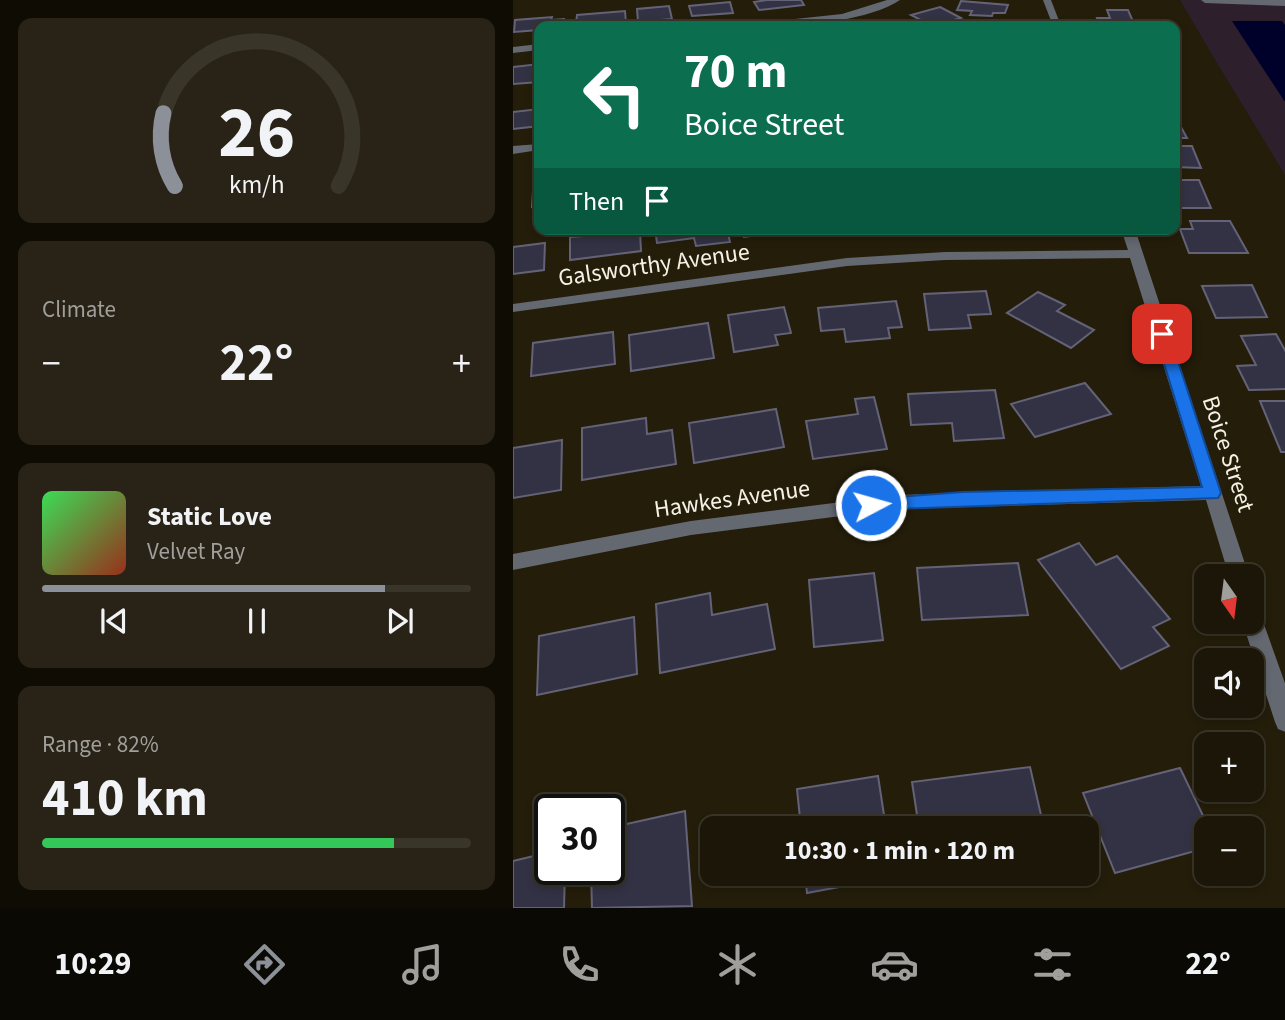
<!DOCTYPE html>
<meta charset="utf-8">
<style>
:root{--surface:#1b1608;--page:#282316;--text:#f1f3f6;--muted:#a09f9c;--line:#393529;--accent:#8c9099}
body{margin:0;font-family:"Source Sans 3",sans-serif;background:var(--page);color:var(--text);height:100vh;display:flex;flex-direction:column;font-size:26px;white-space:nowrap}
*{box-sizing:border-box;margin:0}
p{font-size:23px;color:var(--muted)}
.icon{flex:none;width:38px;height:38px;fill:none;stroke:currentColor;stroke-width:2;stroke-linecap:round;stroke-linejoin:round}
.map{position:relative;flex:1;overflow:hidden}
.panel{display:flex;flex-direction:column;gap:18px;padding:18px;background:#0f0c04;width:513px}
.panel>*{flex:none}
.banner{position:absolute;left:21px;top:21px;width:646px;height:214px;border-radius:14px;box-shadow:0 4px 10px #0003,0 0 0 2px var(--line);background:#0b6e4f;color:#fff;overflow:hidden}
.needle{width:46px;rotate:166deg}
.buttons{position:absolute;left:681px;top:564px;display:grid;gap:14px}
.buttons a{display:grid;place-items:center;width:70px;height:70px;border-radius:14px;background:var(--surface);box-shadow:0 4px 10px #0003,0 0 0 2px var(--line);font-size:35px}
.speed{position:absolute;left:21px;top:794px;display:flex;gap:14px;font-size:35px;font-weight:700;text-align:center}
.speed>*{display:grid;place-content:center;width:91px;height:91px;border-radius:50%;background:var(--surface);box-shadow:0 4px 10px #0003,0 0 0 2px var(--line);line-height:1}
.speed .limit{border:4px solid #111;border-radius:10px;background:#fff;color:#111}
.pin{position:absolute;display:grid;place-items:center;width:60px;height:60px;color:#fff;margin:-30px;border-radius:14px;box-shadow:0 4px 10px #0006}
.me{position:absolute;width:77px;margin:-38px;rotate:84deg;stroke-linejoin:round;filter:drop-shadow(0 0 5px #0008)}
.turn{display:flex;align-items:center;gap:24px;height:147px;padding:0 35px;font-size:32px}
.turn .icon{width:91px;height:91px;stroke-width:2.5}
.turn b{display:block;font-size:49px;line-height:60px}
.then{display:flex;align-items:center;height:66px;padding:0 35px;background:#0003;gap:14px;font-size:26px}
.big{font-size:52px;font-weight:700;line-height:1.1}
.panel .widget{flex:1;display:flex;flex-direction:column;justify-content:center;gap:10px;min-width:0;padding:0 24px;border-radius:14px;background:var(--page)}
.panel .dial{align-items:center;gap:0}
.dial svg{height:182px;overflow:visible;fill:none;stroke:var(--line);stroke-width:7;stroke-linecap:round;text-anchor:middle}
.dial text{fill:var(--text);stroke:none}
.song{display:flex;align-items:center;gap:21px}
.cover{width:84px;height:84px;border-radius:10px;background:linear-gradient(135deg,hsl(130 70% 55%),hsl(10 70% 35%))}
.played{height:7px;border-radius:4px;background:linear-gradient(90deg,var(--accent) 80%,var(--line) 80%)}
.keys{display:flex;justify-content:space-around;direction:ltr}
.heat{display:flex;justify-content:space-between;align-items:center;font-size:38px;direction:ltr}
.charge{height:10px;border-radius:5px;background:linear-gradient(90deg,#34c759 82%,var(--line) 0)}
.trip{position:absolute;left:187px;top:816px;width:399px;height:70px;border-radius:14px;background:var(--surface);box-shadow:0 4px 10px #0003,0 0 0 2px var(--line);font-weight:700;line-height:70px;text-align:center}
.dock{display:flex;height:112px;justify-content:space-around;align-items:center;background:#0b0903;color:var(--muted)}
.dock .icon{width:49px;height:49px}
.dock .on{color:var(--accent)}
.dock b{font-size:32px;color:var(--text)}
main{display:flex;flex:1;min-height:0}
.map>svg:first-child{display:block}
.commercial{fill:#2d1f2b}
.water{fill:#00012b}
.building{fill:#333245;stroke:#636276;stroke-width:2}
.lines{fill:none;stroke-linecap:round;stroke-linejoin:round}
.minor{fill:#646871;fill-rule:evenodd}
.route{fill:#1a73e8;stroke:#114b97;stroke-width:2}
.labels{text-anchor:middle;dominant-baseline:central;stroke-width:7;stroke-linejoin:round;paint-order:stroke}
.street-label{font-size:24px;fill:#f6f1e6;stroke:#241d0a}
</style>
<main>
<section class="panel">
<div class="widget dial"><svg viewBox="0 0 100 80">
<path d="M14 69A42 42 0 1 1 86 69"/>
<path d="M14 69A42 42 0 0 1 9 37" stroke="#8c9099"/>
<text x="50" y="56" font-size="32" font-weight="700">26</text>
<text x="50" y="72" font-size="11">km/h</text>
</svg></div>
<div class="widget"><p>Climate</p>
<div class="heat"><a>−</a><b class="big">22°</b><a>+</a></div>
</div>
<div class="widget">
<div class="song"><i class="cover"></i><div><b>Static Love</b><p>Velvet Ray</p></div></div>
<div class="played"></div>
<div class="keys"><svg class="icon" aria-label="previous" viewBox="0 0 24 24"><path d="M18 5L8 12l10 7zM5 5v14"/></svg><svg class="icon" aria-label="pause" viewBox="0 0 24 24"><path d="M8 5v14M16 5v14"/></svg><svg class="icon" aria-label="next" viewBox="0 0 24 24"><path d="M6 5l10 7-10 7zM19 5v14"/></svg></div>
</div>
<div class="widget"><p>Range · 82%</p><b class="big">410 km</b><div class="charge"></div></div>
</section>
<div class="map">
<svg width="773" height="908" viewBox="0 0 773 908">
<rect width="100%" height="100%" fill="#241d0a"/>
<polygon class="commercial" points="667,0 772,0 772,175 698,53"/>
<polygon class="water" points="719,21 769,21 772,25 772,102"/>
<g class="building">
<polygon points="254,0 288,0 291,5 246,10 241,2"/>
<polygon points="448,1 495,5 492,13 480,13 479,16 457,15 459,11 444,10"/>
<polygon points="217,2 220,13 179,16 176,6"/>
<polygon points="156,6 159,19 125,22 124,9"/>
<polygon points="427,7 448,18 419,26 398,15"/>
<polygon points="594,10 615,10 622,26 588,26 584,18 597,18"/>
<polygon points="112,11 113,23 63,24 64,15"/>
<polygon points="39,17 38,20 51,19 51,26 26,26 26,30 1,32 2,20"/>
<polygon points="26,64 26,82 0,84 0,67"/>
<polygon points="26,109 26,126 0,129 0,112"/>
<polygon points="662,116 674,138 662,138"/>
<polygon points="662,146 679,146 688,168 662,167"/>
<polygon points="21,174 26,174 26,206 19,207"/>
<polygon points="662,180 686,180 698,208 662,208"/>
<polygon points="677,221 717,221 735,253 676,253 667,229 680,229"/>
<polygon points="142,229 214,229 217,242 183,246 181,238 144,243"/>
<polygon points="229,229 290,229 231,237"/>
<polygon points="127,232 128,251 57,260 57,237"/>
<polygon points="32,243 31,270 0,274 0,247"/>
<polygon points="739,285 754,317 703,318 689,286"/>
<polygon points="473,291 478,314 455,315 458,328 416,330 411,294"/>
<polygon points="525,292 552,305 544,311 581,330 558,348 494,313"/>
<polygon points="383,301 389,327 375,328 377,338 333,342 331,329 308,331 305,308"/>
<polygon points="271,307 278,333 262,335 265,345 221,352 215,315"/>
<polygon points="195,323 201,358 118,371 116,335"/>
<polygon points="100,332 102,364 18,376 20,343"/>
<polygon points="763,334 773,352 773,389 736,390 724,366 743,365 728,336"/>
<polygon points="572,383 598,414 522,437 498,404"/>
<polygon points="482,390 491,438 441,441 439,423 398,425 395,394"/>
<polygon points="361,397 374,449 300,459 293,421 345,414 342,399"/>
<polygon points="747,401 773,401 773,452 768,452"/>
<polygon points="263,409 271,447 181,463 176,423"/>
<polygon points="133,418 134,434 159,430 163,464 69,480 69,428"/>
<polygon points="49,440 48,490 0,498 0,448"/>
<polygon points="566,543 583,565 604,556 657,619 640,627 656,646 608,669 525,560"/>
<polygon points="505,563 515,615 409,620 404,568"/>
<polygon points="361,573 370,640 301,647 296,580"/>
<polygon points="197,593 199,615 254,604 262,649 147,673 143,604"/>
<polygon points="121,617 124,674 24,695 26,636"/>
<polygon points="517,767 531,828 406,828 399,782"/>
<polygon points="667,768 696,828 693,828 693,848 602,873 570,793"/>
<polygon points="365,776 373,828 288,828 284,789"/>
<polygon points="172,811 179,906 79,908 78,870 96,870 96,861 110,858 109,825"/>
<polygon points="37,852 37,870 52,870 51,908 0,908 0,861"/>
<polygon points="292,873 380,873 380,877 294,893"/>
</g>
<g class="lines">
<g class="minor">
<path d="M374,0H387C354,22 280,28 240,26L245,23L329,14Z"/>
<polygon points="530,0 538,0 548,26 540,26"/>
<polygon points="688,0 773,0 773,6 692,3"/>
<polygon points="26,44 26,50 0,53 0,47"/>
<polygon points="26,144 26,150 0,154 0,146"/>
<polygon points="608,229 622,229 736,576 716,576 693,500 384,509 178,535 0,570 0,554 178,521 384,495 688,486 617,258 432,260 334,266 0,312 0,304 334,258 432,252 615,250"/>
<polygon points="738,607 745,610 748,616 773,686 773,732 765,729 762,722 729,621 738,621"/>
</g>
</g>
<polygon class="route" points="649,329 656,334 708,493 705,498 352,510 350,505 352,501 358,499 450,492 689,487 642,334"/>
<g class="labels">
<g class="street-label">
<text transform="translate(141 265) rotate(-8)">Galsworthy Avenue</text>
<text transform="translate(715 454) rotate(72)">Boice Street</text>
<text transform="translate(219 499) rotate(-8)">Hawkes Avenue</text>
</g>
</g>
</svg>
<div class="buttons">
<a><svg class="needle" viewBox="-14 -14 28 28"><path d="M0-13l5 13h-10z" fill="#e53935"/><path d="M0 13l5-13h-10z" fill="#a09f9c"/></svg></a>
<a><svg class="icon" aria-label="sound" viewBox="0 0 24 24"><path d="M4 9h4l5-4v14l-5-4H4zM17 9q2 3 0 6"/></svg></a>
<a>+</a>
<a>−</a>
</div>
<div class="speed"><div class="limit">30</div></div>
<div class="pin" style="left:649px;top:334px;background:#d93025"><svg class="icon" aria-label="arrive" viewBox="0 0 24 24"><path d="M6 21V4h12l-3 4 3 4H6"/></svg></div>
<svg class="me" style="left:358px;top:505px" viewBox="-20 -20 40 40"><circle r="17" fill="#1a73e8" stroke="#fff" stroke-width="3"/><path d="M0-11L8 9 0 5-8 9z" fill="#fff"/></svg>
<div class="trip">10:30 · 1 min · 120 m</div>
<div class="banner">
<div class="turn"><svg class="icon" aria-label="left" viewBox="0 0 24 24"><path d="M17 20v-9H6M10 6l-5 5 5 5"/></svg><div><b>70 m</b>Boice Street</div></div>
<div class="then">Then<svg class="icon" aria-label="arrive" viewBox="0 0 24 24"><path d="M6 21V4h12l-3 4 3 4H6"/></svg></div>
</div>
</div>
</main>
<nav class="dock">
<b>10:29</b>
<svg class="icon on" aria-label="directions" viewBox="0 0 24 24"><path d="M12 3l9 9-9 9-9-9zM9 14v-3h6M13 9l2 2-2 2"/></svg>
<svg class="icon" aria-label="music" viewBox="0 0 24 24"><path d="M9 18V5l10-2v13"/><circle cx="6" cy="18" r="3"/><circle cx="16" cy="16" r="3"/></svg>
<svg class="icon" aria-label="phone" viewBox="0 0 24 24"><path d="M5 4h4l2 5-3 2q2 4 5 5l2-3 5 2v4C11 20 4 13 5 4z"/></svg>
<svg class="icon" aria-label="climate" viewBox="0 0 24 24"><path d="M12 3v18M4 7l16 10M4 17L20 7"/></svg>
<svg class="icon" aria-label="car" viewBox="0 0 24 24"><path d="M5 17H2v-5l4-1 3-4h7l3 4 3 1v5h-3M9 17h6M6 11h13"/><circle cx="7" cy="17" r="2"/><circle cx="17" cy="17" r="2"/></svg>
<svg class="icon" aria-label="filters" viewBox="0 0 24 24"><path d="M4 7h16M4 17h16"/><circle cx="9" cy="7" r="2"/><circle cx="15" cy="17" r="2"/></svg>
<b>22°</b>
</nav>
